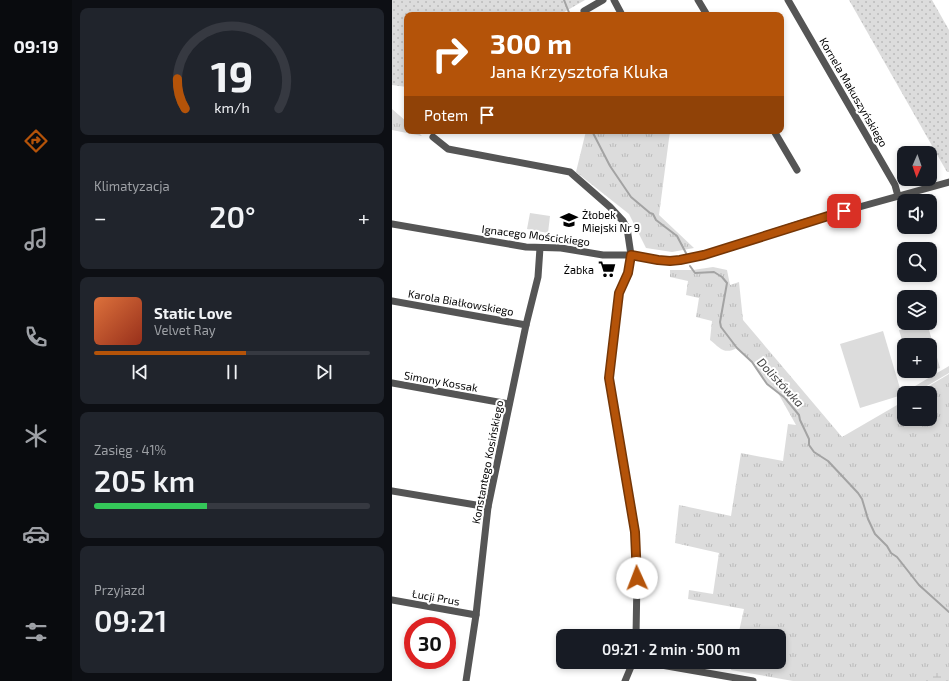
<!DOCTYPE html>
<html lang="pl">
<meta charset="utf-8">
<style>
:root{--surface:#171b24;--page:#20242c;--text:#f1f3f6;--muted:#9ea1a6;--line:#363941;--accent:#b45309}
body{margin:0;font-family:"Exo 2",sans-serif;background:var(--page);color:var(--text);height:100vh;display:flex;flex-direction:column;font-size:15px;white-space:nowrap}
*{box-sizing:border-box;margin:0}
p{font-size:13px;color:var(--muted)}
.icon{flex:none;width:22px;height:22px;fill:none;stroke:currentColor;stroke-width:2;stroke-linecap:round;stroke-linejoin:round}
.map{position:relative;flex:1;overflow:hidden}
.side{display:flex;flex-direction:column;gap:8px;padding:8px;background:#0d0f14;width:320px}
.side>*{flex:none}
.banner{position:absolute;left:12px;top:12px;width:380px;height:122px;border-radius:8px;box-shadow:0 2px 6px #0003;background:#b45309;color:#fff;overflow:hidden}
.needle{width:26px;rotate:182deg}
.controls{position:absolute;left:505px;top:146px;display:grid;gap:8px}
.controls a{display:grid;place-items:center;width:40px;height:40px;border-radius:8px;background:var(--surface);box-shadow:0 2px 6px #0003;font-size:20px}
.speed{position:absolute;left:12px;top:617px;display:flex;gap:8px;font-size:20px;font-weight:700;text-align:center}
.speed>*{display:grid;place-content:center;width:52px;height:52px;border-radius:50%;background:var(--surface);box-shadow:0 2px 6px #0003;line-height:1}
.speed .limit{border:6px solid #d22;background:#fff;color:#111}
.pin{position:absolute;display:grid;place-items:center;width:34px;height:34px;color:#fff;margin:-17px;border-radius:8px;box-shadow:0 2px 6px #0006}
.me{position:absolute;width:44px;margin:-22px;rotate:358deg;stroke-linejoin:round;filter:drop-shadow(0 0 3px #0008)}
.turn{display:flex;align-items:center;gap:14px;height:84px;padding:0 20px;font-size:18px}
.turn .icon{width:52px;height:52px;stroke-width:2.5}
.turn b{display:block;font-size:28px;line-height:34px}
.then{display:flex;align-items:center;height:38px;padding:0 20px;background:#0003;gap:8px;font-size:15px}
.big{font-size:30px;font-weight:600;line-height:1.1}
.side .tile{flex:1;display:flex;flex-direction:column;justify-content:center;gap:6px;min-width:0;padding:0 14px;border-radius:8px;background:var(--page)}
.side .dial{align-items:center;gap:0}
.dial svg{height:104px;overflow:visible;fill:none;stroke:var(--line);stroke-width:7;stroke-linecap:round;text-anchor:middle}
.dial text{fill:var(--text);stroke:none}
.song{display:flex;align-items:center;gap:12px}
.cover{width:48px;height:48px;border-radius:6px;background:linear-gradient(135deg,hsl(20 70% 55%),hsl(10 70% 35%))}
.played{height:4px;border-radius:2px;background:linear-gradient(90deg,var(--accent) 55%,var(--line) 55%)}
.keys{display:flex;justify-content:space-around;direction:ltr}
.heat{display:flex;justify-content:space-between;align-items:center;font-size:22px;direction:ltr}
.charge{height:6px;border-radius:3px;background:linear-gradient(90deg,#34c759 41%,var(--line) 0)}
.trip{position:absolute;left:164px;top:629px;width:230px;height:40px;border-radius:8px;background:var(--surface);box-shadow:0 2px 6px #0003;font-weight:600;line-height:40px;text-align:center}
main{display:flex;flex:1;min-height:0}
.tabs{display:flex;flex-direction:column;width:72px;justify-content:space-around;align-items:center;background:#090b0e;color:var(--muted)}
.tabs .icon{width:28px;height:28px}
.tabs .active{color:var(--accent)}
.tabs b{font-size:18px;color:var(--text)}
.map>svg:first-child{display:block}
.grass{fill:url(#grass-tufts)}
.wetland{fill:url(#wetland-marsh)}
.park{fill:#dcdcdc}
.garden{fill:url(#garden-dots)}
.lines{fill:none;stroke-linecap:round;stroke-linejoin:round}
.stream{stroke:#a3a3a3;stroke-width:2}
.minor{stroke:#555;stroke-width:7}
.route-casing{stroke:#753606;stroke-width:10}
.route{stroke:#b45309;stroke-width:7}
.labels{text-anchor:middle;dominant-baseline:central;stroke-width:4;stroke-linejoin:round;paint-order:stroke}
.street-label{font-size:11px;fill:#000;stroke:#fff}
.poi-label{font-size:11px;fill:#000;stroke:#fff;text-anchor:start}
.water-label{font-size:12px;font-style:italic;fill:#444;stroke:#fff}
</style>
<main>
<nav class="tabs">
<b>09:19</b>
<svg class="icon active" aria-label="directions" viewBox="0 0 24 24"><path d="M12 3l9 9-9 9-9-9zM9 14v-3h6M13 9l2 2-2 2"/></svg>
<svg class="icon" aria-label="music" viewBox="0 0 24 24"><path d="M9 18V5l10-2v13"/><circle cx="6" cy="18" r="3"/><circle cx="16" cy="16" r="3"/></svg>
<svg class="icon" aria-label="phone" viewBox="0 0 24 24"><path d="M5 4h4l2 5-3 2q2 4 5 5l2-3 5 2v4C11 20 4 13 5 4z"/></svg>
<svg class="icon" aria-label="climate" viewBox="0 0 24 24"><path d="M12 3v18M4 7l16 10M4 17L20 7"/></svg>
<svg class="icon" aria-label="car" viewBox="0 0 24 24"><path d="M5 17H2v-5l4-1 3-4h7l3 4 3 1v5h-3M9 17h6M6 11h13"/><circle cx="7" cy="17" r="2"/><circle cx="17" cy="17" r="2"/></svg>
<svg class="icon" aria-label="filters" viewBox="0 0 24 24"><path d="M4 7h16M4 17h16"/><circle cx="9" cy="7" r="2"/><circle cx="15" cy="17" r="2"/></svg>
</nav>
<section class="side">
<div class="tile dial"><svg viewBox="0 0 100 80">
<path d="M14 69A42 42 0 1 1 86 69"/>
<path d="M14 69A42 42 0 0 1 8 46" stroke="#b45309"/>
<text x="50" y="56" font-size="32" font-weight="700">19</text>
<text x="50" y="72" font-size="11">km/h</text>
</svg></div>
<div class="tile"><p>Klimatyzacja</p>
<div class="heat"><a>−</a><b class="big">20°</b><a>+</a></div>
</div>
<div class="tile">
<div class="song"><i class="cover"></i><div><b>Static Love</b><p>Velvet Ray</p></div></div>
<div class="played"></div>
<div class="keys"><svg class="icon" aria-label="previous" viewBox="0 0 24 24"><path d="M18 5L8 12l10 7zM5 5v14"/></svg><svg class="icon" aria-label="pause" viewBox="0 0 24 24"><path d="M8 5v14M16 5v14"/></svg><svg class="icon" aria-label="next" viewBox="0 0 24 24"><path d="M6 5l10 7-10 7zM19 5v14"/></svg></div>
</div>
<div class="tile"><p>Zasięg · 41%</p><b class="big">205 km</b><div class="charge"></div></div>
<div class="tile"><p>Przyjazd</p><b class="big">09:21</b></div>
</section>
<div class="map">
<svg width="557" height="681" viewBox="0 0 557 681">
<defs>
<pattern id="grass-tufts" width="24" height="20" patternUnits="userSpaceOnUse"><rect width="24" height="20" fill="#dcdcdc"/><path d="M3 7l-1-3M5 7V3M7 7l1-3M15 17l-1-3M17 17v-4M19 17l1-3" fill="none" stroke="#bbb"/></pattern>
<pattern id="wetland-marsh" width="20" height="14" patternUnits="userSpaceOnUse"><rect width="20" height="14" fill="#dcdcdc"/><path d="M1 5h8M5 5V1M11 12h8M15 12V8" fill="none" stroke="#bbb"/></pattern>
<pattern id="garden-dots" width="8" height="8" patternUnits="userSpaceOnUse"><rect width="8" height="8" fill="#dcdcdc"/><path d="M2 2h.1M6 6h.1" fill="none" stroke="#bbb" stroke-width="1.8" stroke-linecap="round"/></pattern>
</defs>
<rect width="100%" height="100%" fill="#fff"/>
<g class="grass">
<polygon points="0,109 15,122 15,131 25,131 30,136 0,130"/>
<polygon points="194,131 278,131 267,215 302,248 280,252 254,248 237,214 184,172"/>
<path d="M321,267L335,270L338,285L347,282L351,320L450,437L512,401V419H538V393H525L557,374V681H401L339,670L341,662H387V636H346L352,609L296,599L297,590L321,594L327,553L283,543L287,505L339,516L349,453L391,461L396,424L404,425L386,393L375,384L360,362L345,348C332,355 328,348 318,340L320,321L304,317L307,298L294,295L296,281L278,277V270H301Z"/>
</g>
<polygon class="wetland" points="537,672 550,673 557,676 557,681 534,681 534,674"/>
<g class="park">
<polygon points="138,213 158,216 156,233 135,229"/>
<polygon points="530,323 535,323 548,368 520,376 519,371 538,371 538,345 512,345 512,347 507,330"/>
<polygon points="491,331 510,395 468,408 448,344"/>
<polygon points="557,366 557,373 523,393 520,393 518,389"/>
</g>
<g class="garden">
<polygon points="0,0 193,0 167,15 15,15 15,87 0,85"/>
<polygon points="457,0 540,0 557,30 557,172 555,172"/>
</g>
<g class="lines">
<g class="stream">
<polyline points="172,0 178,15"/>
<polyline points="200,131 218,166 239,197 258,213 261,214 264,220 285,236 295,255"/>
<polyline points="298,266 303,273 322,272 330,277 335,283 328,322 329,327 345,348 360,362 375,384 393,398 407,415 408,420 417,439 417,445 422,452 436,461 466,493 470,499 476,519 483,534 495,546 499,553 505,557 527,585 557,612"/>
</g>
<g class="minor">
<polyline points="222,0 230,15"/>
<polyline points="306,0 315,15"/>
<polyline points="396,0 503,185 506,196"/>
<polyline points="192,11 211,0"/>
<polyline points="382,131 405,170"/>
<polyline points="41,137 56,149 178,172 218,207 231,221 235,228 239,255 236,273 227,293 217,378 243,532 245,578 244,636"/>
<polyline points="0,224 134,247 169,248 211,255 239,255 278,261 312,255 413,222 557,182"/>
<polyline points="0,301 134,325"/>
<polyline points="0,383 117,404"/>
<polyline points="0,491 96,507"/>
<polyline points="0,600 84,615"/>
<polyline points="252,662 361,681"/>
<polyline points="74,681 84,615 96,507 134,325 146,277 148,248"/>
<polyline points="233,681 241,662"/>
</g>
</g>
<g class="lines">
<g class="route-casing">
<polyline id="route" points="245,578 243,532 217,378 227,293 236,273 239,255 266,260 278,261 288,260 312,255 452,211"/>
</g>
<use href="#route" class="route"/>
</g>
<defs>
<g id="school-bare" transform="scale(1.38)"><path d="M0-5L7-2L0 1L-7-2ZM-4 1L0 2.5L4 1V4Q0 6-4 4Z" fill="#000" stroke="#fff" stroke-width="2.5" paint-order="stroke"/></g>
<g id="supermarket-bare" transform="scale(1.38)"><path d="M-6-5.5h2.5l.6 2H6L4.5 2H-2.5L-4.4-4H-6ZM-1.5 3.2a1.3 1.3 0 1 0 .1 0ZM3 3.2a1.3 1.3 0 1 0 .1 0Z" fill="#000" stroke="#fff" stroke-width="2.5" paint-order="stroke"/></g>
</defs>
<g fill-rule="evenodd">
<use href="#school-bare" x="177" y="220"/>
<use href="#supermarket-bare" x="215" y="269"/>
</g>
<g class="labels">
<g class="street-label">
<text transform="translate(462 92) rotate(60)">Kornela Makuszyńskiego</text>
<text transform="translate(144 235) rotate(7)">Ignacego Mościckiego</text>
<text transform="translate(69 302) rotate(10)">Karola Białkowskiego</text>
<text transform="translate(49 381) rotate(10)">Simony Kossak</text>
<text transform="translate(95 462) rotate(-79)">Konstantego Kosińskiego</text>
<text transform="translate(44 597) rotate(10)">Łucji Prus</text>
</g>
<g class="poi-label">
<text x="190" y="214">Żłobek<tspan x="190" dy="13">Miejski Nr 9</tspan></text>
<text x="202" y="269" text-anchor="end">Żabka</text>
</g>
<g class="water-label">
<text transform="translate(389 382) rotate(47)">Dolistówka</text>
</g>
</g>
</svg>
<div class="controls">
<a><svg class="needle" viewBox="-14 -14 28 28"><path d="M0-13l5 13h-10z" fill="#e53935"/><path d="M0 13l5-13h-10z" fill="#9ea1a6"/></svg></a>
<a><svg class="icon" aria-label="sound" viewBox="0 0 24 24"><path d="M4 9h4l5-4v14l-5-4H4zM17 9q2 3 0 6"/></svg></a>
<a><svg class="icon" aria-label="search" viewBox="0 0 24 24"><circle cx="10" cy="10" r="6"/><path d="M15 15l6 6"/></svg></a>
<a><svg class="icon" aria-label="layers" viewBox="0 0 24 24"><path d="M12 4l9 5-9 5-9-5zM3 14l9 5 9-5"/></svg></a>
<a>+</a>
<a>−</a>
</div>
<div class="speed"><div class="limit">30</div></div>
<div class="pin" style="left:452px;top:211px;background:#d93025"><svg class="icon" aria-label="arrive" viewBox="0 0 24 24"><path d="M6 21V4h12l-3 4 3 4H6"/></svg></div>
<svg class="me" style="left:245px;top:578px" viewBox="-20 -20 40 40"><circle r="19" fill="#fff"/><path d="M0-13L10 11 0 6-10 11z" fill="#b45309"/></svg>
<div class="trip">09:21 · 2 min · 500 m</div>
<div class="banner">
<div class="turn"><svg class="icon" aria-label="right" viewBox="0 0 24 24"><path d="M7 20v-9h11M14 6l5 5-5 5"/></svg><div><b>300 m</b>Jana Krzysztofa Kluka</div></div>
<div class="then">Potem<svg class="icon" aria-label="arrive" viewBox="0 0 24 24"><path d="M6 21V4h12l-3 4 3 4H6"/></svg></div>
</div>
</div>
</main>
